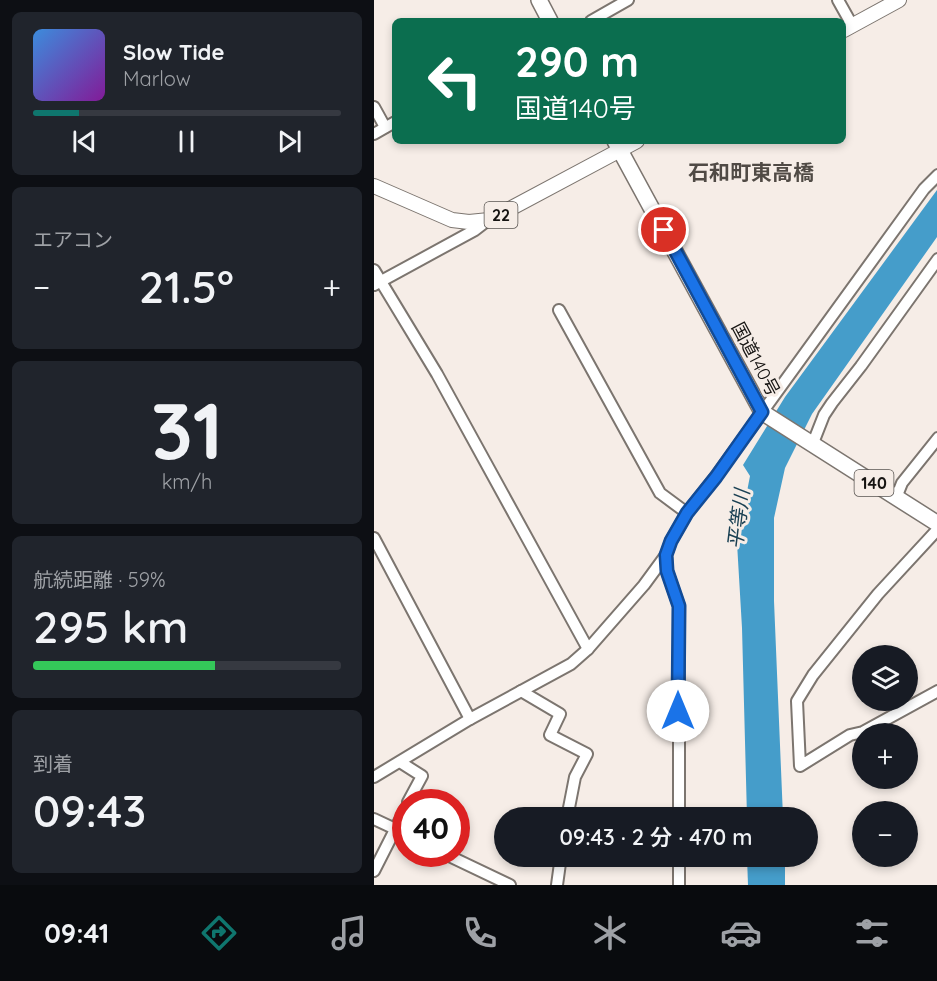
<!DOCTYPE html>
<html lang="ja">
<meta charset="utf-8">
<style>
:root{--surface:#171b24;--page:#20242c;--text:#f1f3f6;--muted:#9ea1a6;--line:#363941;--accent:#0f766e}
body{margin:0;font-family:Quicksand,"Noto Sans JP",sans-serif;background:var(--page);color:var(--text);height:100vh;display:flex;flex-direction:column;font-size:22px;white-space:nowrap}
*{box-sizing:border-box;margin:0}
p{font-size:20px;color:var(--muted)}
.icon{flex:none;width:33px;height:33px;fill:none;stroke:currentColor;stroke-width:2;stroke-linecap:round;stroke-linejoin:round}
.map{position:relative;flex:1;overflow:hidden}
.panel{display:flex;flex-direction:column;gap:12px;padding:12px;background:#0d0f14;width:374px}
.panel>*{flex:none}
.top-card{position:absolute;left:18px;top:18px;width:454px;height:126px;border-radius:9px;box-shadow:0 3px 9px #0003;background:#0b6e4f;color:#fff;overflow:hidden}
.buttons{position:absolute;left:478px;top:645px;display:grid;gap:12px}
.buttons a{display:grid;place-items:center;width:66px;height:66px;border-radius:50%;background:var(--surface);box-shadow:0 3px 9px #0003;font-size:30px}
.speed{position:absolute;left:18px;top:789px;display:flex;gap:12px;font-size:30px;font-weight:700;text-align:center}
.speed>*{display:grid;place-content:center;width:78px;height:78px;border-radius:50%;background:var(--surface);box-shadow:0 3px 9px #0003;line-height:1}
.speed .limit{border:9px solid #d22;background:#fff;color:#111}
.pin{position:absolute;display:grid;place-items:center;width:51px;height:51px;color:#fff;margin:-26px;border:3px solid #fff;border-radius:50%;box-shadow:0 2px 6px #0007}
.me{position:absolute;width:66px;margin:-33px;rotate:0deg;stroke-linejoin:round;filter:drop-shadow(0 0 4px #0008)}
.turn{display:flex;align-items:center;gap:21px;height:126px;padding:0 24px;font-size:27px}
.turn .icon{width:78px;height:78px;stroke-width:2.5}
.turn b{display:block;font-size:42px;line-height:51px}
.big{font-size:45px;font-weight:600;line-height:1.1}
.panel .widget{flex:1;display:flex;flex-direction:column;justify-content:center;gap:9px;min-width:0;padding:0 21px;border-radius:9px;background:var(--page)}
.panel .dial{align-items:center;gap:0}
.dial b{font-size:78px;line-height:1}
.song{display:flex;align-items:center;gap:18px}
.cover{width:72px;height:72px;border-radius:9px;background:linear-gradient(135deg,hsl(210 70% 55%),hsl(290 70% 35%))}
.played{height:6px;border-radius:3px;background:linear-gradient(90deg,var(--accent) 15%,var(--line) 15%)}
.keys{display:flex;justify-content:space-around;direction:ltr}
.heat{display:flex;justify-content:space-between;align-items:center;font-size:33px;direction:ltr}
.charge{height:9px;border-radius:4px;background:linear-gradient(90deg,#34c759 59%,var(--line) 0)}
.trip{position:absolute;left:120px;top:807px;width:324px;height:60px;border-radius:30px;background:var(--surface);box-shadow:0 3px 9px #0003;font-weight:600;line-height:60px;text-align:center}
.tabs{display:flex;height:96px;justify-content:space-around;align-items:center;background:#090b0e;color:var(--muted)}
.tabs .icon{width:42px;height:42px}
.tabs .selected{color:var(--accent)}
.tabs b{font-size:27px;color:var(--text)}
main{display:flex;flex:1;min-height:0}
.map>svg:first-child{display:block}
.water{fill:#459dca}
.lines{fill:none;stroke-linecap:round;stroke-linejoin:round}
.minor-casing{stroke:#7c756f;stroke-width:14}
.major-casing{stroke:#7c756f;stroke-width:16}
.highway-casing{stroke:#7c756f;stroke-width:18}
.minor{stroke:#fff;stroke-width:10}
.major{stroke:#fff;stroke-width:14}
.highway{stroke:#fff;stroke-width:15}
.route-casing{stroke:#114b97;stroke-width:15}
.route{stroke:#1a73e8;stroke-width:10}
.labels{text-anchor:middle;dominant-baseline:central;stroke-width:6;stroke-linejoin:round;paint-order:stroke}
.shield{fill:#f6ede7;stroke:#585451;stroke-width:1.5}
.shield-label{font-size:16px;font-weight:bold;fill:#151311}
.street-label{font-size:18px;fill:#151311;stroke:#f6ede7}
.water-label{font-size:20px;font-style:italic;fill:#1a4053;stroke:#f6ede7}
.quarter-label{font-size:21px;font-weight:bold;fill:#504a45;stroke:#f6ede7}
</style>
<main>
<section class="panel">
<div class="widget">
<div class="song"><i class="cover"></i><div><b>Slow Tide</b><p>Marlow</p></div></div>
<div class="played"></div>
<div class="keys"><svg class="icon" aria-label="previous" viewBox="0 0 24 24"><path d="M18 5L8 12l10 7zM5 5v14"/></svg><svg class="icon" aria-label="pause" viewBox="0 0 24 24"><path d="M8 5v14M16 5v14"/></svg><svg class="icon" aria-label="next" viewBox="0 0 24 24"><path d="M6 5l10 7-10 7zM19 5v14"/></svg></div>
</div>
<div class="widget"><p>エアコン</p>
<div class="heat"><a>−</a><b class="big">21.5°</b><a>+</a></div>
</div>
<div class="widget dial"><b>31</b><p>km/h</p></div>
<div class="widget"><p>航続距離 · 59%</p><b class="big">295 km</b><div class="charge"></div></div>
<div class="widget"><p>到着</p><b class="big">09:43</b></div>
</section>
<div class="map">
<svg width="564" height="885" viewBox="0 0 564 885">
<rect width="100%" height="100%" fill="#f6ede7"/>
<g class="water">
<polygon points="563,190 563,237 438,414 411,468 400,518 400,601 409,817 373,817 368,628 363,543 376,476 369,465 411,397"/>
<polygon points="373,857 411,857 411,885 374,885"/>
</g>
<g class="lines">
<g class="minor-casing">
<g id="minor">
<polyline points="464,0 478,25"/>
<polyline points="217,21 254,0"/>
<polyline points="0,107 11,127"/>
<polyline points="0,134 21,122"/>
<polyline points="0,270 63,374 214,649"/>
<polyline points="0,285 101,230 114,220"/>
<polyline points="185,310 286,493 313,513"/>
<polyline points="439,443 450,415 458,403 487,366 564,259"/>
<polyline points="522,498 528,483 564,438"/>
<polyline points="564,529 504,594 439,675 423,701 426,766 476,735 489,732 564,691"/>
<polyline points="0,538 96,719"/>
<polyline points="292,555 293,571 305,606 305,818"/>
<polyline points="147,691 186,714 176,735 213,754 201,777 193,818"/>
<polyline points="26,762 48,776 34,802"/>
<polyline points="0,777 96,719 197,664 214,649 270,585 292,555 297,541 313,513 342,476 550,189 564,175"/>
<polyline points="0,819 32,834"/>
<polyline points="71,854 136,885"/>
<polyline points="305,856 305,885"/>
<polyline points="0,871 32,808"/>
<polyline points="183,885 187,856"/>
</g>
</g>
<g class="major-casing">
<g id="major">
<polyline points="470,30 525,0"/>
<polyline points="0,186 78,220 95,222 115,220 263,141"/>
</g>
</g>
<g class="highway-casing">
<g id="highway">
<polyline points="165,0 176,21"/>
<polyline points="241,141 388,412 564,524"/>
</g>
</g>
<use href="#minor" class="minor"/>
<use href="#major" class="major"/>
<use href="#highway" class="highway"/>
</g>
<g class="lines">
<g class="route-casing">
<polyline id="route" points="290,230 388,412 342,477 313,513 297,541 292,555 293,571 305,606 304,711"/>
</g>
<use href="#route" class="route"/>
</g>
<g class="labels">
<g class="shield">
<rect x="110.5" y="202" width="33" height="26" rx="4.5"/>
<rect x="480.5" y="470" width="39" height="26" rx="4.5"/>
</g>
<g class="shield-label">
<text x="127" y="215">22</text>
<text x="500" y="483">140</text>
</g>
<g class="street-label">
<text transform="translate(382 359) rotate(62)">国道140号</text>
</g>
<g class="water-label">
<text transform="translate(364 519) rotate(-83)">平等川</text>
</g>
<g class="quarter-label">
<text x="377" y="172">石和町東高橋</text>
</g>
</g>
</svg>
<div class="buttons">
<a><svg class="icon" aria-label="layers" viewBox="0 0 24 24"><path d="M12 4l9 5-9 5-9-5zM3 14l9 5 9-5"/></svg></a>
<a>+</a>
<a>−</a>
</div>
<div class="speed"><div class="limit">40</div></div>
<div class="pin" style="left:290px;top:230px;background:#d93025"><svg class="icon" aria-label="arrive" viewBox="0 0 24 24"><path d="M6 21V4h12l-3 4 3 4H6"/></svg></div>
<svg class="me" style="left:304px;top:711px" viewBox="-20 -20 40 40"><circle r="19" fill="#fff"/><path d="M0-13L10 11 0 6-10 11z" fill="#1a73e8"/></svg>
<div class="trip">09:43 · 2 分 · 470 m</div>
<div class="top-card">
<div class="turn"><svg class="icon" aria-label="left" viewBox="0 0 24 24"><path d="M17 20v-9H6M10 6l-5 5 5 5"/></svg><div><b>290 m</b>国道140号</div></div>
</div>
</div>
</main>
<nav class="tabs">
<b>09:41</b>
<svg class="icon selected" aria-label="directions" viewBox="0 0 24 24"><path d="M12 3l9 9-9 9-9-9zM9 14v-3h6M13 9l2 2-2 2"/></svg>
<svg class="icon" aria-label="music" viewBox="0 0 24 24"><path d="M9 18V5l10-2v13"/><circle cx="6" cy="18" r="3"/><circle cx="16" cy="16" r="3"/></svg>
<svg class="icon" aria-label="phone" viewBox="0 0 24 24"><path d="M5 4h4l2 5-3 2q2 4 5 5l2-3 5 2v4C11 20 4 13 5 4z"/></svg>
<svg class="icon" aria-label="climate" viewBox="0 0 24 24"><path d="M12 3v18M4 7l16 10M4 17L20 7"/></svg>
<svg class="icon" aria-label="car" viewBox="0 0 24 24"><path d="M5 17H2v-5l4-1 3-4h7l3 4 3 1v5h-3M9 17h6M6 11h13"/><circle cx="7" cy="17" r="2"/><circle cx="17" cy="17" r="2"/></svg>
<svg class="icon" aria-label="filters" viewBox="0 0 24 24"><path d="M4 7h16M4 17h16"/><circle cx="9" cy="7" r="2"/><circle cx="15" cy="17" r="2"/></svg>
</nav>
